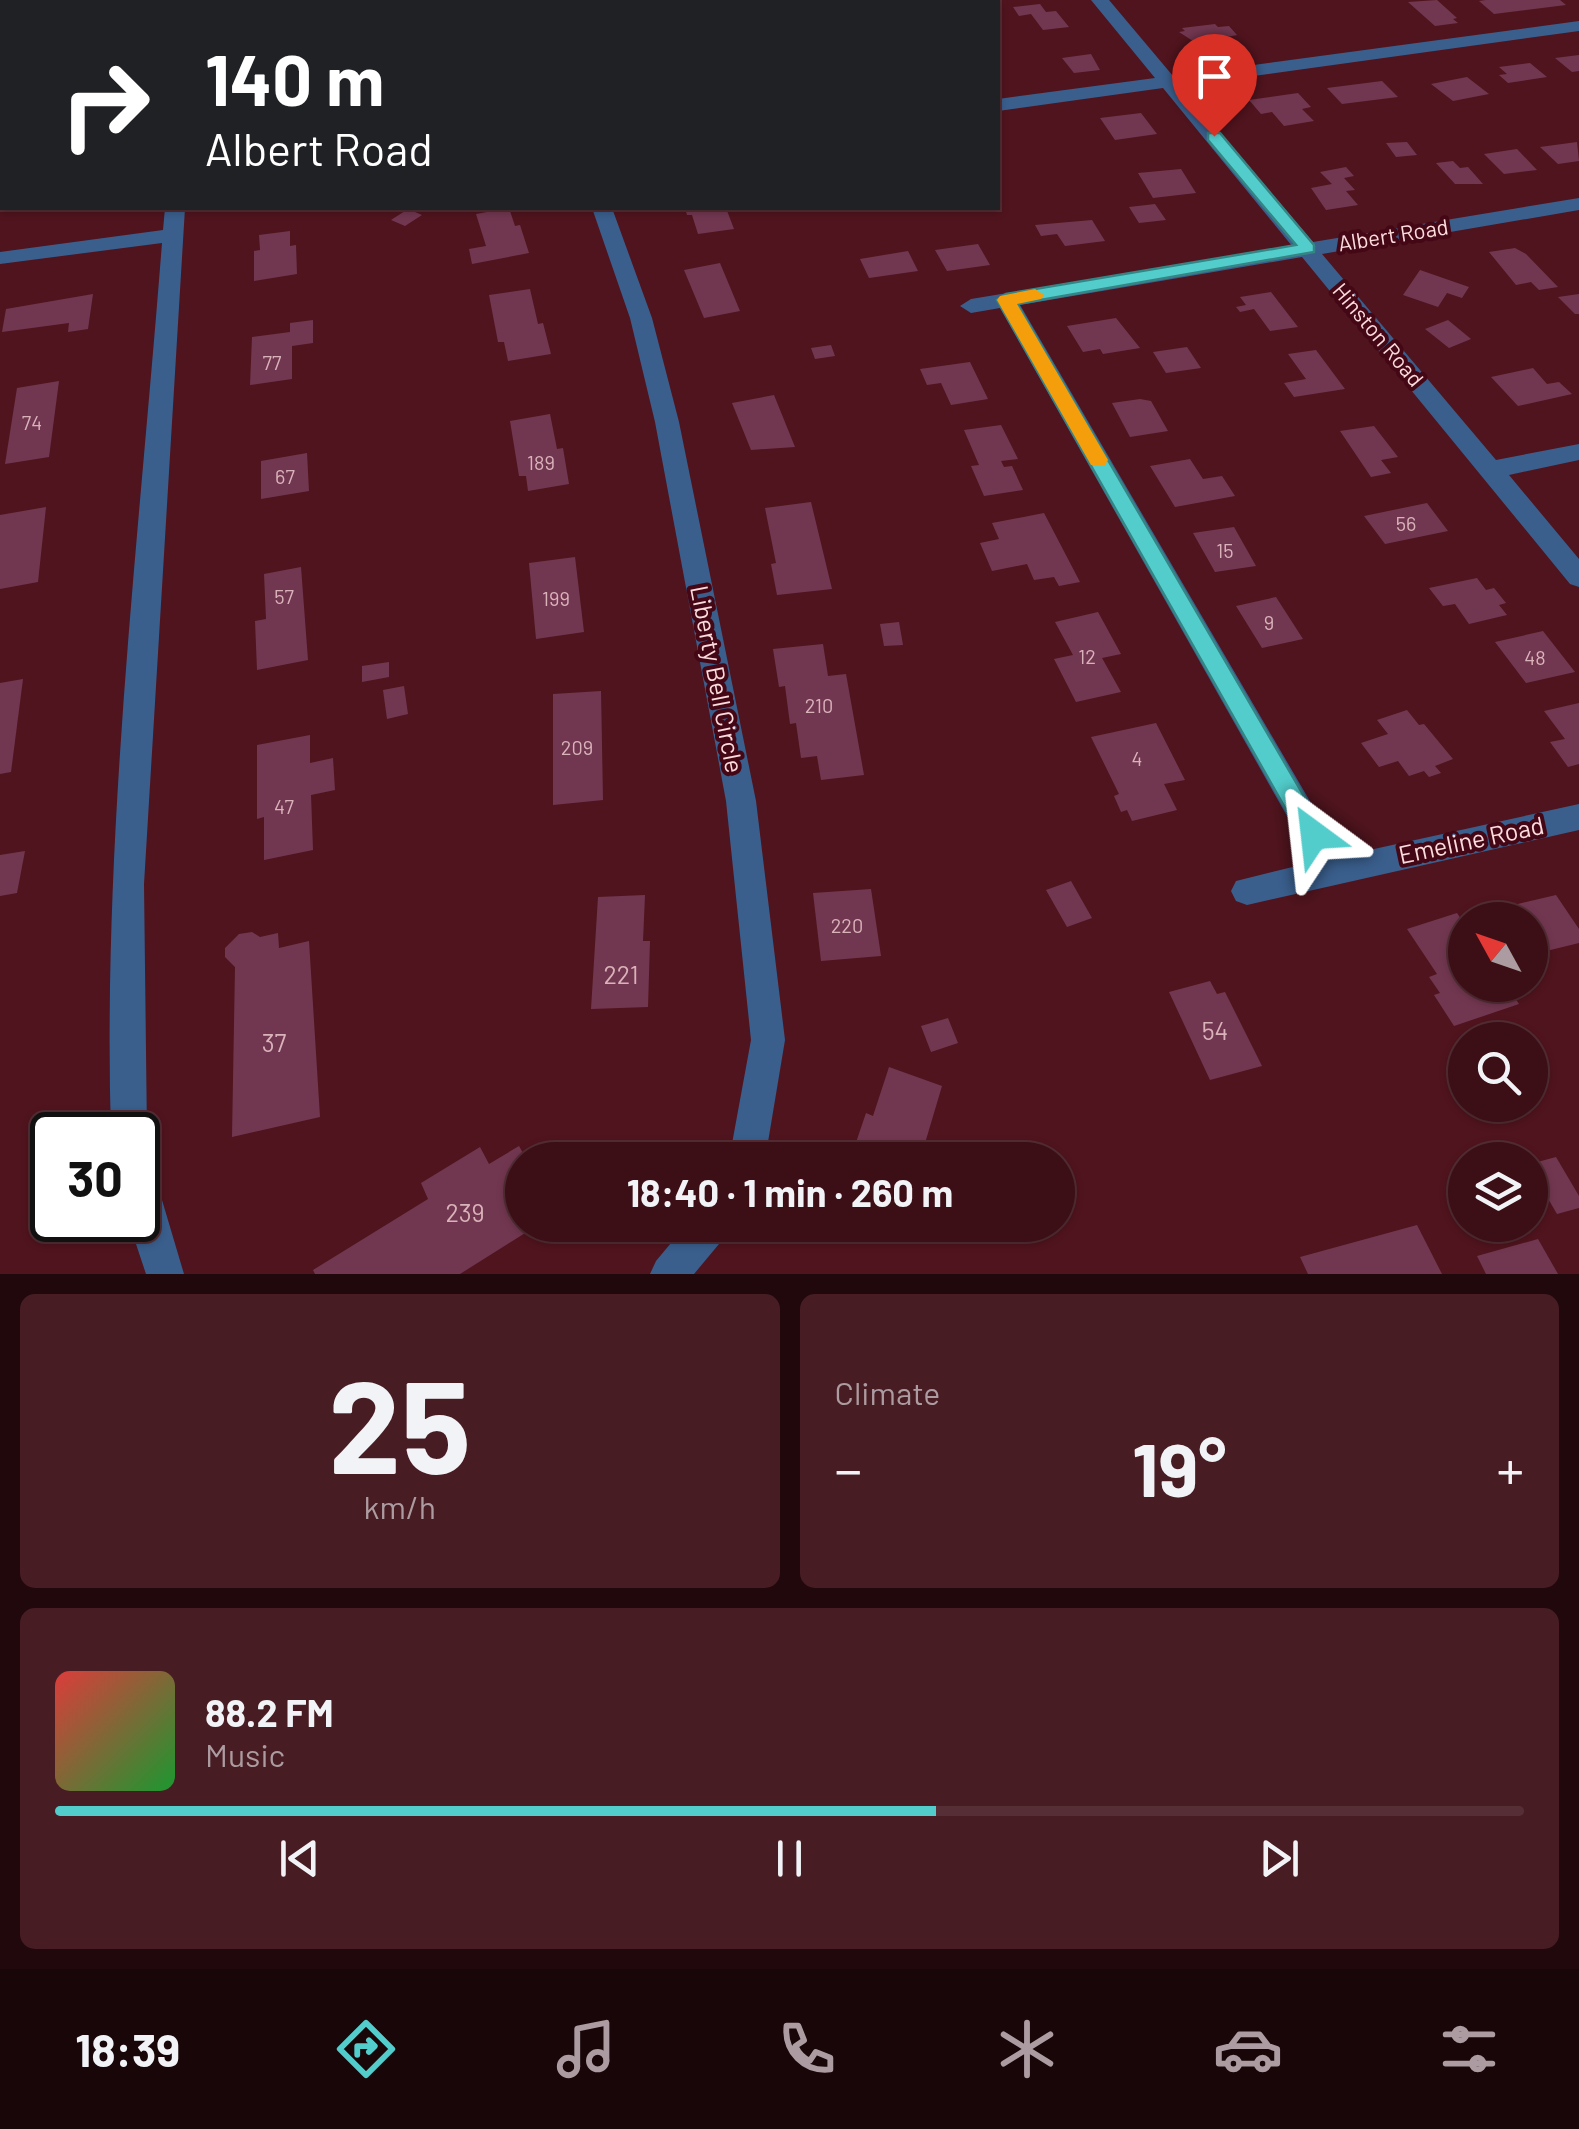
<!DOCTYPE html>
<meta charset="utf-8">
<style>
:root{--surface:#3c0f16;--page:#471d23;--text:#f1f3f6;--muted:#ac9ca1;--line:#552f35;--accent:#52cdcc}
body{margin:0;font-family:Barlow,sans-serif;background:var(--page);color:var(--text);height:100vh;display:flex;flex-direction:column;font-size:38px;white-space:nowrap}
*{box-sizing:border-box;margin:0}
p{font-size:32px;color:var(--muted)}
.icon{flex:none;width:55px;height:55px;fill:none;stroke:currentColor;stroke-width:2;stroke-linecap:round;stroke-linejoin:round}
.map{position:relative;height:1274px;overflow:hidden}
.panel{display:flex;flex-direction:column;gap:20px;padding:20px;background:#21080c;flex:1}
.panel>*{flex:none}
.top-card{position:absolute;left:0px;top:0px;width:1000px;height:210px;box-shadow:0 2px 8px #0004,0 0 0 2px var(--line);background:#202124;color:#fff;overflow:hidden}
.needle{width:65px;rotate:310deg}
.controls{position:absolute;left:1448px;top:902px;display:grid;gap:20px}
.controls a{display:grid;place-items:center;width:100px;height:100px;border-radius:50%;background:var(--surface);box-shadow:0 2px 8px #0004,0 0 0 2px var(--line);font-size:50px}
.speed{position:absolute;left:30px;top:1112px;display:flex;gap:20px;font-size:50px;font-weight:700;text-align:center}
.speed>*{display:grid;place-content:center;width:130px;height:130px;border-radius:50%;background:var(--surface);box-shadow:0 2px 8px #0004,0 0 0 2px var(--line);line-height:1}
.speed .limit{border:5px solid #111;border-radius:15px;background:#fff;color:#111}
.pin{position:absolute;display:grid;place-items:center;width:85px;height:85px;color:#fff;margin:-102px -42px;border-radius:50% 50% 50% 0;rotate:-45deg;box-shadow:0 0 10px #0007}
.pin .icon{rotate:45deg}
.me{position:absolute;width:110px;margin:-55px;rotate:330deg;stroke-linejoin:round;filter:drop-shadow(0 0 8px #0008)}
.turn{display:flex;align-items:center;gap:35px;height:210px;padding:0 40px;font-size:45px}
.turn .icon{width:130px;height:130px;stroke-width:2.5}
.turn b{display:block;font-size:70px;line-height:85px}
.big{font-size:75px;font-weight:700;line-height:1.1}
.panel .widget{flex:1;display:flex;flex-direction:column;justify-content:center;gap:15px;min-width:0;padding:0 35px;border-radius:15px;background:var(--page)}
.panel .dial{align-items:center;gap:0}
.dial b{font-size:130px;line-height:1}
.song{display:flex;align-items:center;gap:30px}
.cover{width:120px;height:120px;border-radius:15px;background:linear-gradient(135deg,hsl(0 70% 55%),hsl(130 70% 35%))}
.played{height:10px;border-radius:5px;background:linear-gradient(90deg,var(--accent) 60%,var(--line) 60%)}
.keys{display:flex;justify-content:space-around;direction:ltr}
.heat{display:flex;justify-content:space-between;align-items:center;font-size:55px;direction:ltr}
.panel .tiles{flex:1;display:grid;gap:20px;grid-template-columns:1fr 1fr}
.widget:last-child{grid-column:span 2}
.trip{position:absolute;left:505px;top:1142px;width:570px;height:100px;border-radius:50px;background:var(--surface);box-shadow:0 2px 8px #0004,0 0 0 2px var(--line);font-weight:700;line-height:100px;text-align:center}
.dock{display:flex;height:160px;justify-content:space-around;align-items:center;background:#180609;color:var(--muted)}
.dock .icon{width:70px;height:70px}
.dock .active{color:var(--accent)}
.dock b{font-size:45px;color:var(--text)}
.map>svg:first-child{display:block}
.building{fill:#723750}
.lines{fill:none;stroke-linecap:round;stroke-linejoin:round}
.minor{fill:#3a5f8d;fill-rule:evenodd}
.route{fill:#52cdcc;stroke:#358585;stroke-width:2.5}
.slow{fill:#f59e0b}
.labels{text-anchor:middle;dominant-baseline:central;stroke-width:8;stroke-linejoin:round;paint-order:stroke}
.number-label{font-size:20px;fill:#dab3ba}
.far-street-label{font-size:22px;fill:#fcdcdd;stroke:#440715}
.street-label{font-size:25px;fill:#fcdcdd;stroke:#440715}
.near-number-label{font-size:25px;fill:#dab3ba}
</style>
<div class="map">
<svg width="1579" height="1274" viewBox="0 0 1579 1274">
<rect width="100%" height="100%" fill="#50141e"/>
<g class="building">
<polygon points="1437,0 1457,18 1453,19 1458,23 1435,26 1408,2"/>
<polygon points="1486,0 1560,0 1566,5 1494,14 1479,1"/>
<polygon points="1040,4 1046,12 1056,11 1069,27 1043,30 1031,14 1019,16 1013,7"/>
<polygon points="1215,24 1218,27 1229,26 1237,35 1196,43 1179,32 1185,31 1182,28"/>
<polygon points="1091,54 1100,70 1074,73 1062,58"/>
<polygon points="1579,55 1579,71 1572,72 1555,58"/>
<polygon points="1530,63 1547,77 1508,83 1499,75 1507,74 1499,67"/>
<polygon points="1467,77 1489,94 1453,101 1431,84"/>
<polygon points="1382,81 1398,97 1342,104 1327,88"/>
<polygon points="1298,93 1311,107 1302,109 1314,121 1284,126 1272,112 1261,114 1249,100"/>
<polygon points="1141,113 1157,134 1115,140 1100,118"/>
<polygon points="1407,142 1417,155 1396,157 1386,143"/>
<polygon points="1577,142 1579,161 1558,164 1540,147"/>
<polygon points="1517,149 1537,170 1504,174 1484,154"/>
<polygon points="1453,161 1460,168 1468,167 1483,184 1455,184 1436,163"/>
<polygon points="1346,167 1354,176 1344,178 1355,190 1346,191 1358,205 1326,210 1311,188 1332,184 1320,172"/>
<polygon points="1181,169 1196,193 1153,198 1138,173"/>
<polygon points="1155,204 1166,220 1139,223 1129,207"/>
<polygon points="509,208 515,226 520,225 529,253 472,264 469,249 486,246 476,214"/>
<polygon points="685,208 726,208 734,229 698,234 692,215 687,215"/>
<polygon points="408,209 422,215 405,226 391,220"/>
<polygon points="1092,220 1105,241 1065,246 1057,234 1041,236 1035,225"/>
<polygon points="290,231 290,246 296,245 297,274 254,281 254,251 260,250 259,235"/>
<polygon points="978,244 990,265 947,271 935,250"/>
<polygon points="1515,248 1526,254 1558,287 1539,290 1531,282 1516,285 1489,252"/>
<polygon points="908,251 918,271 869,278 860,259"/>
<polygon points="720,263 740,311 704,318 684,270"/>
<polygon points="1420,270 1469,287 1462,298 1447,293 1438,307 1403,295"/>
<polygon points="530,289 538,324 543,323 551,354 508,361 504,342 498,342 489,295"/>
<polygon points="1271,292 1298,327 1270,331 1254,309 1240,312 1236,307 1246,305 1240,297"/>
<polygon points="93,294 88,329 68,332 69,323 2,332 6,309"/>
<polygon points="1579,294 1579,314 1575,314 1558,297"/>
<polygon points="1116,318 1140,348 1103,354 1100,349 1083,352 1067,326"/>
<polygon points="313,320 313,343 292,346 292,379 250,385 252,337 290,332 290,323"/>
<polygon points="1448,320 1471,339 1449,348 1425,329"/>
<polygon points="831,345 835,356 815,359 811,348"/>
<polygon points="1187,347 1201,368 1166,373 1153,352"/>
<polygon points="1316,350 1345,389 1294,397 1284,383 1306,379 1288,354"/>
<polygon points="970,362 988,399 951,405 941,383 927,385 920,369"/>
<polygon points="1533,368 1547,384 1559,382 1572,394 1518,406 1491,377"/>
<polygon points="59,381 49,457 5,464 17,388"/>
<polygon points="774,395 795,447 751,450 732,403"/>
<polygon points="1140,399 1151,401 1168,431 1130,437 1112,403"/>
<polygon points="550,414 557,449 563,448 569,484 528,491 526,476 519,476 510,421"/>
<polygon points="1001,425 1018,459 1001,461 1004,467 1012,466 1023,490 984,496 971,466 979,465 964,430"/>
<polygon points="1374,426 1398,457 1381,460 1391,473 1371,477 1340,431"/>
<polygon points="307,453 309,491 261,499 261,461"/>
<polygon points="1190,459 1203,479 1222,476 1235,496 1175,507 1150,466"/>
<polygon points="811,502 832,589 777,595 771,564 776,563 765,508"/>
<polygon points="1427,503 1448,531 1385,544 1364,516"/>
<polygon points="46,507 38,582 0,589 0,515"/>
<polygon points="1044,513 1080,582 1059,586 1054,577 1034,580 1027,564 992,571 980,543 999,539 992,523"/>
<polygon points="1234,527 1256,566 1215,572 1193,533"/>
<polygon points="575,557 584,632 536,639 529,563"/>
<polygon points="301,567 308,660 257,670 255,621 266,619 264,574"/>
<polygon points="1477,578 1486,590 1494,588 1506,603 1499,605 1507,615 1469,624 1455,604 1443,606 1429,588"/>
<polygon points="1276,597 1303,639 1262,648 1236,606"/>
<polygon points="1098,612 1121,654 1102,658 1121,692 1076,702 1054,659 1073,655 1055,622"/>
<polygon points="899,622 903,645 884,646 880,624"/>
<polygon points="1543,631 1575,672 1526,683 1495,642"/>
<polygon points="823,644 828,676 846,674 864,775 821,780 817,756 801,758 796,723 790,724 785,686 779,687 773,649"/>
<polygon points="389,662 389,677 362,682 362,666"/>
<polygon points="23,679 11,772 0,774 0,683"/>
<polygon points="404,686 408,714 387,719 383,690"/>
<polygon points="601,691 603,800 553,805 553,694"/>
<polygon points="1579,703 1579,764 1568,767 1550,742 1565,739 1544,711"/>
<polygon points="1407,710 1419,725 1424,724 1453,759 1435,766 1441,773 1429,777 1424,771 1409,776 1398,761 1379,767 1361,743 1388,734 1377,720"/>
<polygon points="1156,723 1185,780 1164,784 1177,810 1132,821 1127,810 1121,812 1114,796 1119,794 1091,737"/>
<polygon points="310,735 310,763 333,758 335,790 311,795 313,850 264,860 264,817 257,819 257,745"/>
<polygon points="25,851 17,893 0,896 0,855"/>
<polygon points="1071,881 1092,918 1067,927 1046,890"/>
<polygon points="871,889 881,956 821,961 813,893"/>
<polygon points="645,895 643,941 650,941 648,1007 591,1009 598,897"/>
<polygon points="1556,895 1579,929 1579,943 1530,955 1530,920 1504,920 1497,909"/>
<polygon points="1457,913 1465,925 1465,985 1506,985 1519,1004 1454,1026 1434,995 1440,993 1429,977 1437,974 1407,929"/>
<polygon points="252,932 260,937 278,933 279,948 309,941 320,1117 232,1137 235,967 225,957 225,948 239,934"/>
<polygon points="1210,981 1217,994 1225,992 1262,1066 1210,1080 1169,992"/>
<polygon points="948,1018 958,1043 931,1052 921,1026"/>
<polygon points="1465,1062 1465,1099 1446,1068"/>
<polygon points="889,1067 942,1086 920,1160 850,1160 866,1113 873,1116"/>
<polygon points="519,1146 527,1160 522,1160 522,1225 538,1225 460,1274 315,1274 313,1270 428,1199 421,1183 480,1147 489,1164"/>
<polygon points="1556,1157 1579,1196 1579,1208 1557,1214 1530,1168 1530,1164"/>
<polygon points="1417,1225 1442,1274 1308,1274 1300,1257"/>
<polygon points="1538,1239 1558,1274 1486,1274 1477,1256"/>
</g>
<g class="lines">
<g class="minor">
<polygon points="466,0 484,0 486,2 468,2"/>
<polygon points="1091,0 1109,0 1173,76 1579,21 1579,31 1181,86 1313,242 1579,198 1579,210 1322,254 1496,460 1579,444 1579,460 1509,475 1579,559 1579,587 1570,584 1302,257 1020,305 1342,856 1579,804 1579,830 1247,905 1236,901 1231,891 1236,881 1313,862 1000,308 971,313 960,306 971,299 1292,246 1163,88 998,111 998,99 1155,78"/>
<path d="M165,208H185L144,884L147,1135L138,1149V1135H111C102,837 139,540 162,243L0,264V252L163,230Z"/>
<polygon points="592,208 612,208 652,318 679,422 756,801 785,1040 765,1160 729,1160 751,1040 726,801 655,422 630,318"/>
<polygon points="138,1158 151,1163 184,1274 146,1274 128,1220 138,1220"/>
<polygon points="686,1225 730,1225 724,1238 694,1274 650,1274 656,1261"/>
</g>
</g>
<polygon class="route" points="1208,133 1220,133 1314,245 1314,252 1017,304 1322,827 1326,835 1322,843 1314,846 1305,843 997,300 1006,294 1296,245 1208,140"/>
<polygon class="slow" points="1035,289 1044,295 1041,299 1017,304 1108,460 1105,465 1091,465 997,300 1000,296"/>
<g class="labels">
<g class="number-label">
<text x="272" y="362">77</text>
<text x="32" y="422">74</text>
<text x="541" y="462">189</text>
<text x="285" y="476">67</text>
<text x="1406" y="523">56</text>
<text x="1225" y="550">15</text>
<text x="284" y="596">57</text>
<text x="556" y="598">199</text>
<text x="1269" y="622">9</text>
<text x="1087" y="656">12</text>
<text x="1535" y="657">48</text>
<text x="819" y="705">210</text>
<text x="577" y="747">209</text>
<text x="1137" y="758">4</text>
<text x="284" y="806">47</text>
<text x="847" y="925">220</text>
</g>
<g class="far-street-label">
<text transform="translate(1393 234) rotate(-9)">Albert Road</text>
<text transform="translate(1379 334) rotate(50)">Hinston Road</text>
</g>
<g class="street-label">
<text transform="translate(718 679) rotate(79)">Liberty Bell Circle</text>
<text transform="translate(1471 839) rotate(-12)">Emeline Road</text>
</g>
<g class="near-number-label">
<text x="621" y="974">221</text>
<text x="1215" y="1030">54</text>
<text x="274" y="1042">37</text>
<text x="465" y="1212">239</text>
</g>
</g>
</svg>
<div class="controls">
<a><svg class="needle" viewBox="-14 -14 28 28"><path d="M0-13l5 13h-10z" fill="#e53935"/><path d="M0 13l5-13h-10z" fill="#ac9ca1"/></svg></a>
<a><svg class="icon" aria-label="search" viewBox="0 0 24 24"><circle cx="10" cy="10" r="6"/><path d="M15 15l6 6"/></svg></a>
<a><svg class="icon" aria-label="layers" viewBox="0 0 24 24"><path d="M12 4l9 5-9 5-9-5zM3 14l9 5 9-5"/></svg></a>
</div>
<div class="speed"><div class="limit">30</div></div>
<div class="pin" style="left:1214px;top:136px;background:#d93025"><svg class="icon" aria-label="arrive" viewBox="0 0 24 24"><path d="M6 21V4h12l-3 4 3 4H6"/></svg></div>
<svg class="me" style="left:1314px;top:835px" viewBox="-20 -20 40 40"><path d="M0-17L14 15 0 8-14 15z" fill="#52cdcc" stroke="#fff" stroke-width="4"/></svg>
<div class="trip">18:40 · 1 min · 260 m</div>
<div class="top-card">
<div class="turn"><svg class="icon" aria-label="right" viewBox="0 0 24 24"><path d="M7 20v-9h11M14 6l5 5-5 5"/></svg><div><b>140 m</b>Albert Road</div></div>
</div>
</div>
<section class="panel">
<div class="tiles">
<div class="widget dial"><b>25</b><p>km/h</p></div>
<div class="widget"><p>Climate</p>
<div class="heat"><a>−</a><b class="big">19°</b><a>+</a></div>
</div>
<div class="widget">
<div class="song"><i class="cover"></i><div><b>88.2 FM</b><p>Music</p></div></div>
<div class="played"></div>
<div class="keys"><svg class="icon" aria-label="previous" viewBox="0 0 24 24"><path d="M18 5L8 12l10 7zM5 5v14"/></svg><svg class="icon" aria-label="pause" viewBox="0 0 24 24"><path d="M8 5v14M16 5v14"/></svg><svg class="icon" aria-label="next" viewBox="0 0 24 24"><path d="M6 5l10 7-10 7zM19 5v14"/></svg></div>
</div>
</div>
</section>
<nav class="dock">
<b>18:39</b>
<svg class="icon active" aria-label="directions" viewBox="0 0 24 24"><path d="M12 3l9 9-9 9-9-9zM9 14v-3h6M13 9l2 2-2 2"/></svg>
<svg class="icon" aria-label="music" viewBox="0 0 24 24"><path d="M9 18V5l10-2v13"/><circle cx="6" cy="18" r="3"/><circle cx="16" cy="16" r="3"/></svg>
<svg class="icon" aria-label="phone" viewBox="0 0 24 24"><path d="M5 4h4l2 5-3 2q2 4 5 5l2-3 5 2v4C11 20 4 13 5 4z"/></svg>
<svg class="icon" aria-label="climate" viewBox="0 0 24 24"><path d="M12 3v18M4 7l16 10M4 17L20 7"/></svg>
<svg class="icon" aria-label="car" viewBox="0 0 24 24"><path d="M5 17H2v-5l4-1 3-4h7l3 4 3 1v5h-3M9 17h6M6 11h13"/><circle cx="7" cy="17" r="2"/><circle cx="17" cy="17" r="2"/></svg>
<svg class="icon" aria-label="filters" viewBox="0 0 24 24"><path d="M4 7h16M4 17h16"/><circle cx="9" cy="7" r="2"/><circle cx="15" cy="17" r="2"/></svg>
</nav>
